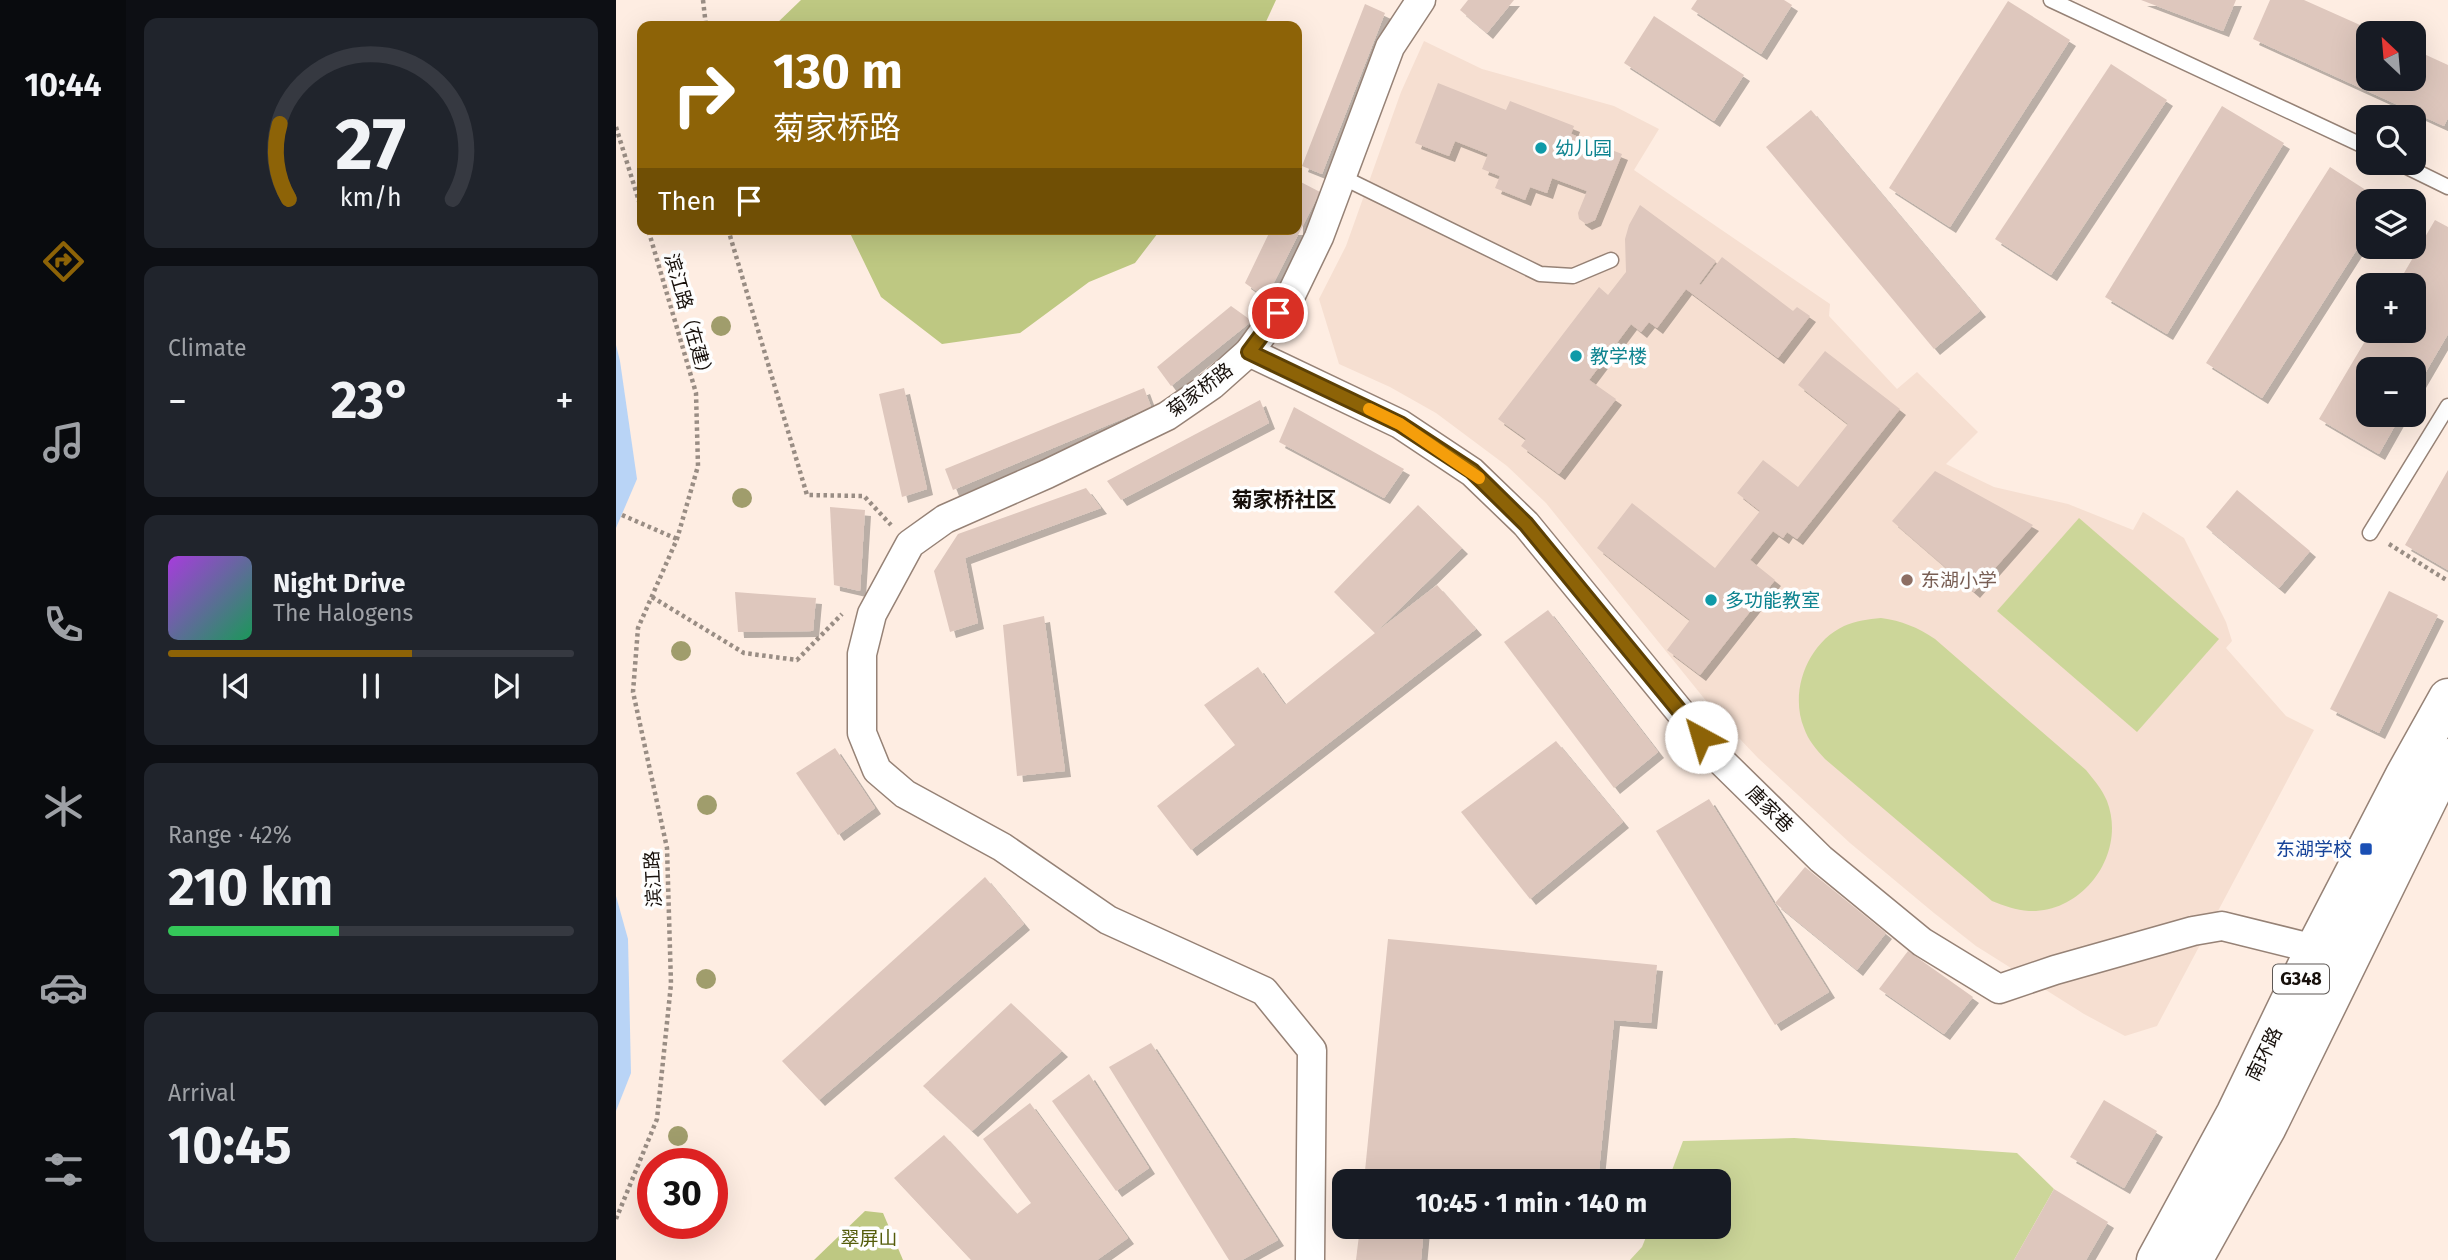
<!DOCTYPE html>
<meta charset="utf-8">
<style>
:root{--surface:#171b24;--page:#20242c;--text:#f1f3f6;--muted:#9ea1a6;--line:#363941;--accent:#8d6307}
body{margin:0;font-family:"Fira Sans","Noto Sans SC",sans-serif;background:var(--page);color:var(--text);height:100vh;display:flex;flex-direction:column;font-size:26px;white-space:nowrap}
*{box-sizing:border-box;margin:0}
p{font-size:23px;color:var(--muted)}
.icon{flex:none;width:38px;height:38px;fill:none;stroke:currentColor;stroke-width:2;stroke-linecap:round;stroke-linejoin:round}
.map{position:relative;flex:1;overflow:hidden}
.sheet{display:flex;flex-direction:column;gap:18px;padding:18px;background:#0d0f14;width:490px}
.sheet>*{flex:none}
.hud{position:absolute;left:21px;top:21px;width:665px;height:214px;border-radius:14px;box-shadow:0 7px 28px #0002;background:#8d6307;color:#fff;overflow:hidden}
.needle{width:46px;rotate:334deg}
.fabs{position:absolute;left:1740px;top:21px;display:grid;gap:14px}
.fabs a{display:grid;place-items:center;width:70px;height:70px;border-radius:14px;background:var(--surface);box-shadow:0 7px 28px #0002;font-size:35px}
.speed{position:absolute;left:21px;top:1148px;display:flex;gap:14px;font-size:35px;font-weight:700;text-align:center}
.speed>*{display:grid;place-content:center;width:91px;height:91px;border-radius:50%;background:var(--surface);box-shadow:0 7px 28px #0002;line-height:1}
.speed .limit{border:10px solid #d22;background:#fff;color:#111}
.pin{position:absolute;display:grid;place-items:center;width:60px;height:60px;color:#fff;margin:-30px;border:4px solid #fff;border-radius:50%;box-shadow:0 2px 7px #0007}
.me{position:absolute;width:77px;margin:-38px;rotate:321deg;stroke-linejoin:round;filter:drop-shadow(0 0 5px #0008)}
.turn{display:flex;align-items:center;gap:24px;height:147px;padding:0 21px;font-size:32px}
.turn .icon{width:91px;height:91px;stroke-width:2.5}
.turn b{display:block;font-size:49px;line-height:60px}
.then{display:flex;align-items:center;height:66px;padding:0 21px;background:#0003;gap:14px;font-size:26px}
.big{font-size:52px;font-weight:700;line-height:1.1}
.sheet .card{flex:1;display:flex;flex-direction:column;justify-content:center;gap:10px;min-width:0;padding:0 24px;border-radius:14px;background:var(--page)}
.sheet .dial{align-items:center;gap:0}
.dial svg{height:182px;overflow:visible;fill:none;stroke:var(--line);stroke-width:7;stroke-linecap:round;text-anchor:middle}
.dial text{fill:var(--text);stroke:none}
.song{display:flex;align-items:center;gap:21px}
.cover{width:84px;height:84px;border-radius:10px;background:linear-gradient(135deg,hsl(280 70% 55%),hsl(150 70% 35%))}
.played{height:7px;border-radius:4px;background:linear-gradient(90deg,var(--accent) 60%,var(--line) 60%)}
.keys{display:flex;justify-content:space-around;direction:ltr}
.heat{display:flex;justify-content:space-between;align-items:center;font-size:38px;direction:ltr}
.charge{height:10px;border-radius:5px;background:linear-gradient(90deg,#34c759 42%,var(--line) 0)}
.trip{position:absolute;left:716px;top:1169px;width:399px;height:70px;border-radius:14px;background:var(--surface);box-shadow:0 7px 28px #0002;font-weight:700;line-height:70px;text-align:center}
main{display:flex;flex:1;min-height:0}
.dock{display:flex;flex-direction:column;width:126px;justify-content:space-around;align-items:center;background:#090b0e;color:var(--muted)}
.dock .icon{width:49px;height:49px}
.dock .selected{color:var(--accent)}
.dock b{font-size:32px;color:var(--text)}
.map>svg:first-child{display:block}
.built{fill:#f6dfd1}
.green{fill:#ccd699}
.forest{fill:#bec882}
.water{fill:#b9d4f6}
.building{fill:#dec7bd;filter:url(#shadow)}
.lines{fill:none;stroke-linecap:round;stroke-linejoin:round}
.lane-casing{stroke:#968276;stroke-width:17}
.street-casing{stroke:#968276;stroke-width:31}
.primary-casing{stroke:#968276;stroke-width:41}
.path{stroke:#998d84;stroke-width:4.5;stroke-dasharray:3.5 3.5;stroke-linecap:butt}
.lane{stroke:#fff;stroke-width:14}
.street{stroke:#fff;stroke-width:28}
.primary{stroke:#fff;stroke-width:38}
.tree{fill:#a09d6c}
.route-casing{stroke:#5c4005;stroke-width:18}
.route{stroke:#8d6307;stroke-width:12}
.slow{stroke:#f59e0b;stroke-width:12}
.culture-dot{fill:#0f9aa8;stroke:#fefefe;stroke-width:2.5}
.education-dot{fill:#8d6e63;stroke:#fefefe;stroke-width:2.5}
.transit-dot{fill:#1a4fb4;stroke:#fefefe;stroke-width:2.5}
.labels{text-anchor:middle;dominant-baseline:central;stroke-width:7;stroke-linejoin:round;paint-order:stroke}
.shield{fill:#fefefe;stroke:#5c5754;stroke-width:2}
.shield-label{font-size:18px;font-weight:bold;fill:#17100b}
.culture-label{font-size:19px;fill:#0d838f;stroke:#fefefe;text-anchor:start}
.street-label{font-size:19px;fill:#17100b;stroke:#fefefe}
.education-label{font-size:19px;fill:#785e54;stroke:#fefefe;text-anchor:start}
.transit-label{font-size:19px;fill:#164399;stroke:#fefefe;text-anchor:end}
.park-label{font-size:19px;fill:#545c0b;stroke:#fefefe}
.neighbourhood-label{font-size:21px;font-weight:bold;fill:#17100b;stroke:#fefefe}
</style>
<main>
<nav class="dock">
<b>10:44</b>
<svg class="icon selected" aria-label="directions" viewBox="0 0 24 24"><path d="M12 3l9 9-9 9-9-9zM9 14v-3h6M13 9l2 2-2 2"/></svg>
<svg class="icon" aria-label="music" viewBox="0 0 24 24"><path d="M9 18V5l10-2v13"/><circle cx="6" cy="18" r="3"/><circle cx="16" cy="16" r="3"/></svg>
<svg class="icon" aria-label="phone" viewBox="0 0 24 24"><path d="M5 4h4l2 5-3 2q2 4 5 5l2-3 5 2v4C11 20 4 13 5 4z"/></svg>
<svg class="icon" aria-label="climate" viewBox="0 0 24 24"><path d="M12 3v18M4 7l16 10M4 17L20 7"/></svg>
<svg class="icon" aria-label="car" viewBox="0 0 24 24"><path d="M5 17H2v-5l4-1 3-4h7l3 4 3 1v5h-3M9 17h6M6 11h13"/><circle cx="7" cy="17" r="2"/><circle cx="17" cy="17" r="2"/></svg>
<svg class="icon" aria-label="filters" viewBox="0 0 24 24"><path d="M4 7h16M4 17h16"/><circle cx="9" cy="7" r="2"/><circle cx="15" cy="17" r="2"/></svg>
</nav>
<section class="sheet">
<div class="card dial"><svg viewBox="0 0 100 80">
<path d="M14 69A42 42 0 1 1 86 69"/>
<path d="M14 69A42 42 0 0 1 10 36" stroke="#8d6307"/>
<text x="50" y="56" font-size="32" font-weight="700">27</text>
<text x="50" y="72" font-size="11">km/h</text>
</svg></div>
<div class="card"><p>Climate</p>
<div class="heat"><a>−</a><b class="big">23°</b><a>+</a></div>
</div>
<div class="card">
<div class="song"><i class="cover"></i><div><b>Night Drive</b><p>The Halogens</p></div></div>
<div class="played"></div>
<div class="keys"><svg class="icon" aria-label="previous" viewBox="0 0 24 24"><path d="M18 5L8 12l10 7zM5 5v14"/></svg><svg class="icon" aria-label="pause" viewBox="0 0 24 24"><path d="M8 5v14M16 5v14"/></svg><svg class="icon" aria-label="next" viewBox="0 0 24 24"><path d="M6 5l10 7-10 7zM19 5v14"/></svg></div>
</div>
<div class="card"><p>Range · 42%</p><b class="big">210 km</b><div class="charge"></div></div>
<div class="card"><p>Arrival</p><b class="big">10:45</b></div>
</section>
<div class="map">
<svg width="1832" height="1260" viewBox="0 0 1832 1260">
<defs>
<filter id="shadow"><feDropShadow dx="6" dy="6" stdDeviation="0" flood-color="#0004"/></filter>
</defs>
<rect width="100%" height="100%" fill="#feede2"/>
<polygon class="built" points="808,41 866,69 998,106 1043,129 1018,170 1214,304 1213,316 1281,389 1301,372 1362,432 1330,464 1378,487 1452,504 1517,530 1527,512 1568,538 1610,622 1616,641 1610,648 1670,716 1698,730 1541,1026 1509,1036 1468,1014 1360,946 1318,913 1234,843 1142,758 1104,718 930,503 891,466 820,413 774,387 723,364 703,299 730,246 785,92"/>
<g class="green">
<polygon points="1463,518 1603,639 1521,732 1381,611"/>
<path d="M1265,618C1286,621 1301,627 1319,639L1470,770C1478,780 1486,789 1491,801C1511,853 1468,913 1413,911C1400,910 1388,906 1376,901L1209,759C1200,749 1192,740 1188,728C1173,691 1192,643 1228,626C1240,621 1252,619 1265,618Z"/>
<polygon points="1178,1138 1401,1153 1438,1189 1398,1260 1014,1260 1026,1247 1034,1227 1102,1227 1102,1181 1052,1181 1067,1141"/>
</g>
<g class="forest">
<polygon points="185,0 660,0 648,26 158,26"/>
<polygon points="232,229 545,229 519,263 473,282 404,333 326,344 265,297"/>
<polygon points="249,1211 267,1213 287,1260 198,1260"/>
</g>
<g class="water">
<polygon points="0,345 4,361 21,479 0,528"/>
<polygon points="0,896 12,939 15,1073 0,1111"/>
</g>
<g class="building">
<polygon points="852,0 898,0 871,33 844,10"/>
<polygon points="1081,0 1168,0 1176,5 1145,54 1075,9"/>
<polygon points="1525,0 1620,0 1607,31"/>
<polygon points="1654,0 1688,0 1762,33 1752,33 1752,79 1797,79 1797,49 1832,65 1832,118 1828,126 1637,39"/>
<polygon points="1392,1 1454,40 1334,227 1273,188"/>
<polygon points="749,4 769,13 706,174 686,166"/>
<polygon points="1038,16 1128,75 1098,121 1008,63"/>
<polygon points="1495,64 1551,100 1435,275 1379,239"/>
<polygon points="822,83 890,110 894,101 958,126 955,134 1006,154 979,220 970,224 963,219 962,213 971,191 936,178 931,193 914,187 909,200 879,188 884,176 866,169 872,154 839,141 833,156 799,143"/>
<polygon points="1606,106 1668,143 1551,334 1489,297"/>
<polygon points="1195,110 1364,311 1318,349 1150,147"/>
<polygon points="1714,167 1767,201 1752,201 1752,232 1646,398 1590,363"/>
<polygon points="681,180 704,192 650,298 629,283 655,229 681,229"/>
<polygon points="1024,205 1100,261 1083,284 1085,285 1106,257 1177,311 1181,307 1194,316 1162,358 1070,289 1041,328 1033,322 1025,332 1015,324 973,380 1000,399 943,474 905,446 910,439 882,419 983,287 992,295 1010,272 1009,239 1013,225"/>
<polygon points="1819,220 1832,227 1832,334 1797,394 1797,369 1752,369 1752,415 1785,415 1763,454 1703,419 1755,331 1797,331 1797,285 1781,285"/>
<polygon points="615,306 636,321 555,386 541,367"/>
<polygon points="1209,351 1284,409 1181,539 1171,532 1167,538 1157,531 1134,560 1159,580 1084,675 1051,650 1074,620 981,548 1016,503 1099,568 1144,511 1121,493 1147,460 1182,487 1232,424 1182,385"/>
<polygon points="288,388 311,489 286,497 263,394"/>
<polygon points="528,388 535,407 337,490 329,469"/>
<polygon points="644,400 653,423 505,500 491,481"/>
<polygon points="678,407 788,469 768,498 663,442"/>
<polygon points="1832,470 1832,570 1789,545"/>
<polygon points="1319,471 1417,525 1358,592 1276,521"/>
<polygon points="470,488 485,508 349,558 362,623 334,632 318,571 342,534"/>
<polygon points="1621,490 1694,551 1663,588 1590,527"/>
<polygon points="802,505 846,548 759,633 821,585 860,629 575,850 541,806 619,745 588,705 642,667 669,705 759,633 718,592"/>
<polygon points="214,507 249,510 244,591 218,585"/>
<polygon points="1773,591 1822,615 1763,733 1714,709"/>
<polygon points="119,592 200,598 197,631 122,632"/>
<polygon points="932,610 1042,752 998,788 888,642"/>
<polygon points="428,616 449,771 401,776 387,625"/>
<polygon points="940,741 1007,822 914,899 845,812"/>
<polygon points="219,748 259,808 222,835 180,773"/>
<polygon points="1093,799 1213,992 1159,1025 1040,831"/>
<polygon points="1189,867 1270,933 1241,970 1159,903"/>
<polygon points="369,877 408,924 203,1100 166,1061"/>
<polygon points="772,939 1041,965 1035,1023 998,1020 982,1181 748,1181"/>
<polygon points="1292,951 1357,997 1328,1034 1263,989"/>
<polygon points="395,1003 446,1051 356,1131 307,1086"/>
<polygon points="535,1043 662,1240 626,1260 613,1260 493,1067"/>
<polygon points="473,1074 533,1168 500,1191 436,1101"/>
<polygon points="1488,1100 1541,1131 1508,1188 1454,1157"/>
<polygon points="414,1103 512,1238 481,1260 355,1260 278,1178 328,1135 401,1214 415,1203 367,1139"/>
<polygon points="1438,1189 1492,1222 1470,1260 1398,1260"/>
<polygon points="744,1227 808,1227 805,1260 740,1260"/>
</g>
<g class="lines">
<g class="lane-casing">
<g id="lane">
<polyline points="1435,0 1752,148"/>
<polyline points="1783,163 1832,187"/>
<polyline points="726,177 924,274 957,276 995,260"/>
<polyline points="1754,533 1832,406"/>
</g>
</g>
<g class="street-casing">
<g id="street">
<polyline points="633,352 784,424 856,472 910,524 1101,757 1205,859 1306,942 1383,989 1439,970 1577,931 1606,926 1699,949"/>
<polyline points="694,1260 696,1050 648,991 492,920 386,847 289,794 261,770 246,733 246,654 256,614 294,544 329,519 431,474 551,416 596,385 633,352 676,293 703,237 774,47 805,0"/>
</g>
</g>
<g class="primary-casing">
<g id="primary">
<polyline points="1540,1260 1620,1113 1699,949 1789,775 1832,698"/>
<polyline points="1577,1260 1651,1127 1832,758"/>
</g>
</g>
<g class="path">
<polyline points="87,0 90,26"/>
<polyline points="0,127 26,211"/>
<polyline points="112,229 191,495 248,496 275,525"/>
<polyline points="6,515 61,539"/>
<polyline points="1773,544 1832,581"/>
<polyline points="36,597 128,653 181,660 226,614"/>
<polyline points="0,1219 41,1119 55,984 51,848 17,692 22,628 61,539 82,466 80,393 32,229"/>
</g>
<use href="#lane" class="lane"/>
<use href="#street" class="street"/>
<use href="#primary" class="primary"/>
</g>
<g class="tree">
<circle cx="105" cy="326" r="10"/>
<circle cx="126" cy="498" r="10"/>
<circle cx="65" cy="651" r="10"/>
<circle cx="91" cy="805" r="10"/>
<circle cx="90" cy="979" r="10"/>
<circle cx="62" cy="1136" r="10"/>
</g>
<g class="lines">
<g class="route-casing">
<polyline id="route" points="662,313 633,352 784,424 856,471 910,524 1085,737"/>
</g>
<use href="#route" class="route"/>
<polyline class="slow" points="753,409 784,424 863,478"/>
</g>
<g class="culture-dot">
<circle cx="925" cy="148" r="7"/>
<circle cx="960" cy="356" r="7"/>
<circle cx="1095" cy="600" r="7"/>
</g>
<circle class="education-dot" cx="1291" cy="580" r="7"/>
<rect class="transit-dot" x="1743" y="842" width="14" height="14" rx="3.5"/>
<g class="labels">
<rect class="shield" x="1657" y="964.5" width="56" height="29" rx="5"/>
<g class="shield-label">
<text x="1685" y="979">G348</text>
</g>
<g class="culture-label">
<text x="939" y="148">幼儿园</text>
<text x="974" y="356">教学楼</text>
<text x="1109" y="600">多功能教室</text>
</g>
<g class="street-label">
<text transform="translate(73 318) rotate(74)">滨江路（在建）</text>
<text transform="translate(584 390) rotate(-37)">菊家桥路</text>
<text transform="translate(1154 809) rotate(45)">唐家巷</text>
<text transform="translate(37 879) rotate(-93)">滨江路</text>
<text transform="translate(1648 1054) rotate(-64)">南环路</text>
</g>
<g class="education-label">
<text x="1305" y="580">东湖小学</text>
</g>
<g class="transit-label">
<text x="1736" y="849">东湖学校</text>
</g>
<g class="park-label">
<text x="253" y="1238">翠屏山</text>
</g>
<g class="neighbourhood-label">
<text x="668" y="500">菊家桥社区</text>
</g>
</g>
</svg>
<div class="fabs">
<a><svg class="needle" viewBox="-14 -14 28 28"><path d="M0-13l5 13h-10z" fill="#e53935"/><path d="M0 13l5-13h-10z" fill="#9ea1a6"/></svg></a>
<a><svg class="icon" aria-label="search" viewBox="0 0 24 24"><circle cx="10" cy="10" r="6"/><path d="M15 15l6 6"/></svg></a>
<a><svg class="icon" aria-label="layers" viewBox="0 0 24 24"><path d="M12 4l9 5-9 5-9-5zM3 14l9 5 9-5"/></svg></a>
<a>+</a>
<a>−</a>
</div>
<div class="speed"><div class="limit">30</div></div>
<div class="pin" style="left:662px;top:313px;background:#d93025"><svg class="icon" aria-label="arrive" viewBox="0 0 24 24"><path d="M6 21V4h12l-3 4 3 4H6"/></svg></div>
<svg class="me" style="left:1085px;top:737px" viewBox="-20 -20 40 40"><circle r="19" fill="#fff"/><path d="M0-13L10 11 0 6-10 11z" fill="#8d6307"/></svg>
<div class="trip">10:45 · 1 min · 140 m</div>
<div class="hud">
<div class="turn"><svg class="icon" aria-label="right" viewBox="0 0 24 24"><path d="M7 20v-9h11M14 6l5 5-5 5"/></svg><div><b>130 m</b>菊家桥路</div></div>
<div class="then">Then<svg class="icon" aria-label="arrive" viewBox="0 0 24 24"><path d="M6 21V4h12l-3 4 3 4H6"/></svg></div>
</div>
</div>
</main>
